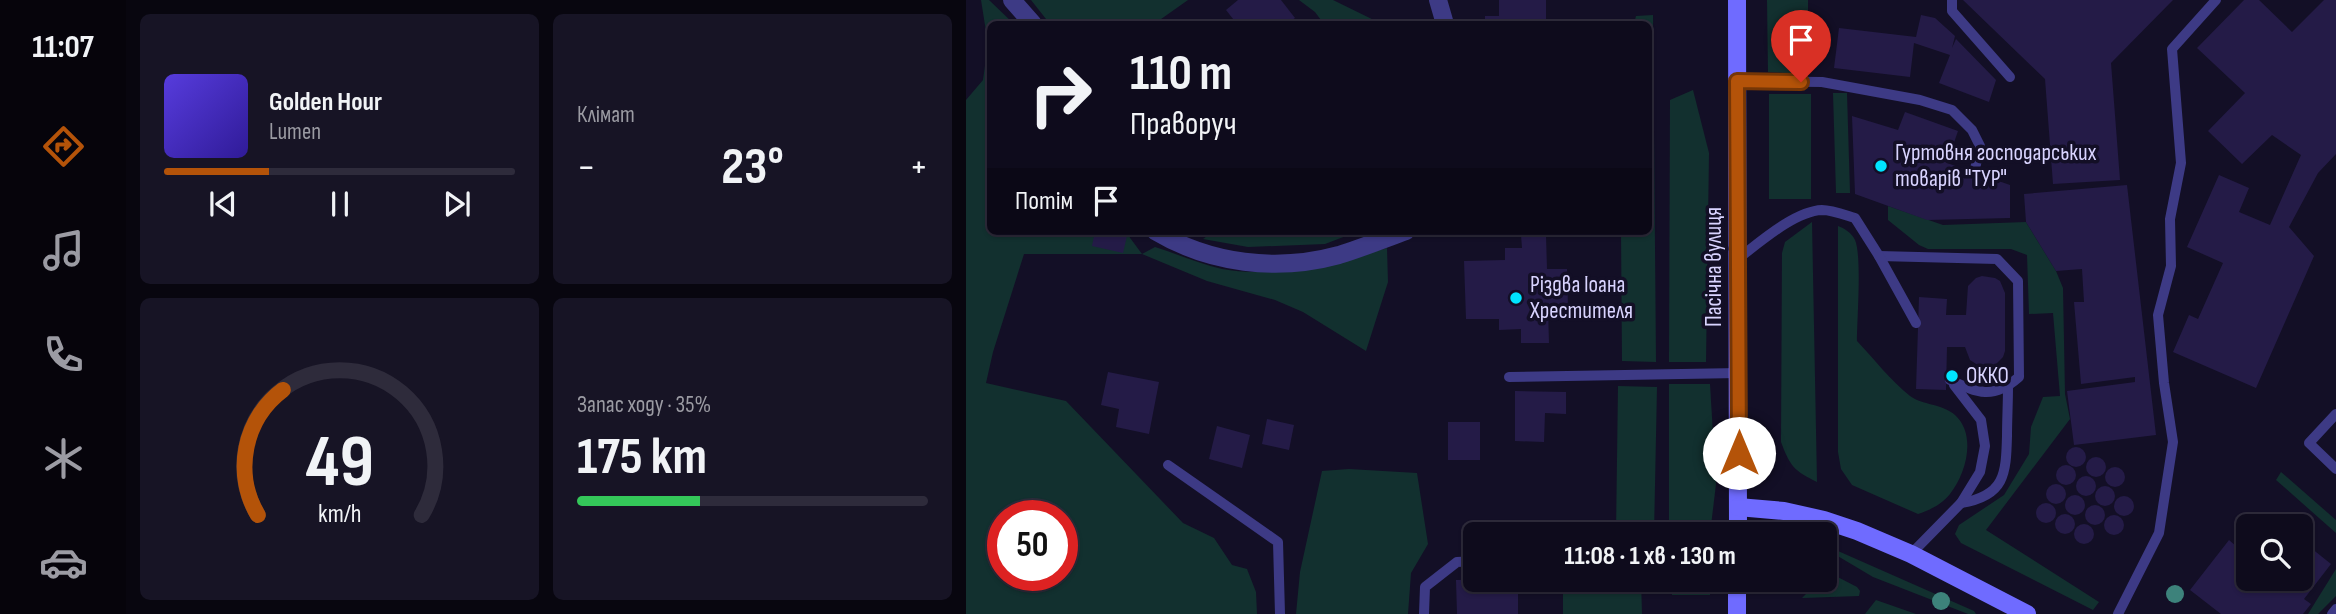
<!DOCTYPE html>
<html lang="uk">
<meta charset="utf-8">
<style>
:root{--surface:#0e0b1c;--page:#171425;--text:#f1f3f6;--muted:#9b9ba3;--line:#2e2b3b;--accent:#b45309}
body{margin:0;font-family:"Sofia Sans Condensed",sans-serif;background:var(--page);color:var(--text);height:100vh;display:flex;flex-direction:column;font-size:26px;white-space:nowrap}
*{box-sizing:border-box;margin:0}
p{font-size:23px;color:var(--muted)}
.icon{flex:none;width:38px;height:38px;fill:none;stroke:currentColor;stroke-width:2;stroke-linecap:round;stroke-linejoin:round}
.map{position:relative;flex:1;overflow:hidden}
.sheet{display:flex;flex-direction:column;gap:14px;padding:14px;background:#08060f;width:840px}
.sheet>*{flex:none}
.top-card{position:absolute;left:21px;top:21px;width:665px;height:214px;border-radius:10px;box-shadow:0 2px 5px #0004,0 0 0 2px var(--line);background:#0e0b1c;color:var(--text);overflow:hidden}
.fabs{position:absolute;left:1270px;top:514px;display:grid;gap:14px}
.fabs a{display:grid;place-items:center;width:77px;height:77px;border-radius:10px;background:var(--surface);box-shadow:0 2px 5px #0004,0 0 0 2px var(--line);font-size:35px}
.speed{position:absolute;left:21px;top:500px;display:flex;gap:14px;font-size:35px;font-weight:700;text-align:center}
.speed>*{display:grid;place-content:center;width:91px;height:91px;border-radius:50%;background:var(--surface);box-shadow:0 2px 5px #0004,0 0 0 2px var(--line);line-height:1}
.speed .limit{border:10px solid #d22;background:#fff;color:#111}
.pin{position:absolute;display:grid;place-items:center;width:60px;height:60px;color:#fff;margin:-72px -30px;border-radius:50% 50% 50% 0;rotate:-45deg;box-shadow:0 0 7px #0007}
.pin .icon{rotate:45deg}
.me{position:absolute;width:77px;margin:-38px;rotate:0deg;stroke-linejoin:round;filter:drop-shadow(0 0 5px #0008)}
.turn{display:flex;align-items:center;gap:24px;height:147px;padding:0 28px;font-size:32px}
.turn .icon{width:91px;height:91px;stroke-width:2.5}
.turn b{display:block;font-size:49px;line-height:60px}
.then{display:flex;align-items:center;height:66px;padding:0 28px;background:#0003;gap:14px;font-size:26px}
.big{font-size:52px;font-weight:700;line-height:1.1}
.sheet .widget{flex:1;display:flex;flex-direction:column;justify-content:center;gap:10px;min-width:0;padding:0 24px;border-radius:10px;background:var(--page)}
.sheet .dial{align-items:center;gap:0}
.dial svg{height:182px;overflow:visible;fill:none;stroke:var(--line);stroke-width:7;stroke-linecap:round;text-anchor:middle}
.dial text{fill:var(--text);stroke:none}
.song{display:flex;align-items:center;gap:21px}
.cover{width:84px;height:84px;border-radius:10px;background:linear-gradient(135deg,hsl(250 70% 55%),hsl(250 70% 35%))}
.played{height:7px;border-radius:4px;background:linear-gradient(90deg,var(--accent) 30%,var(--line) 30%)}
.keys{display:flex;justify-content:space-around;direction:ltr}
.heat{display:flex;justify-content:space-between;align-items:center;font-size:38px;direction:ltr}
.charge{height:10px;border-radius:5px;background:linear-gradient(90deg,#34c759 35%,var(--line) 0)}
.sheet .tiles{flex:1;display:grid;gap:14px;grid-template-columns:repeat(2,1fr)}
.trip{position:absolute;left:497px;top:522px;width:374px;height:70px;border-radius:10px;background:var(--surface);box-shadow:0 2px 5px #0004,0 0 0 2px var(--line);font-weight:700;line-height:70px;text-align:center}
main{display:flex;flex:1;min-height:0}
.tab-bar{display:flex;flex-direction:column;width:126px;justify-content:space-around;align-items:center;background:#06040b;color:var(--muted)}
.tab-bar .icon{width:49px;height:49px}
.tab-bar .selected{color:var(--accent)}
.tab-bar b{font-size:32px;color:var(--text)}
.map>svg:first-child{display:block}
.green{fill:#12302f;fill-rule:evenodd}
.building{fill:#241b47}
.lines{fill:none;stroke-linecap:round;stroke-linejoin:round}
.lane{stroke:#3d3a85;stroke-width:10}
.street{stroke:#3d3a85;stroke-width:18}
.secondary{stroke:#6f6bff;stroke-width:18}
.tree{fill:#3d827b}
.route-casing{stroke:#753606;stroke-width:18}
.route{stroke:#b45309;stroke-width:12}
.poi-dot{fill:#00e5ff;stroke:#130f26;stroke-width:2.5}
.labels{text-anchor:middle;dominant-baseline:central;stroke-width:7;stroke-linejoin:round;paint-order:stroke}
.poi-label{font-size:23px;fill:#d9d4ff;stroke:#130f26;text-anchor:start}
.street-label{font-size:23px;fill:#d9d4ff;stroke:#130f26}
</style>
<main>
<nav class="tab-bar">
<b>11:07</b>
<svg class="icon selected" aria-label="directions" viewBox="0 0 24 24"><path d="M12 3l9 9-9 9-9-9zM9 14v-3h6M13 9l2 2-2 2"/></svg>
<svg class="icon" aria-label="music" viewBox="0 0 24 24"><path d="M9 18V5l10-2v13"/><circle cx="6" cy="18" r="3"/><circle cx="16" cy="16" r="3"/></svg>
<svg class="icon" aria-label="phone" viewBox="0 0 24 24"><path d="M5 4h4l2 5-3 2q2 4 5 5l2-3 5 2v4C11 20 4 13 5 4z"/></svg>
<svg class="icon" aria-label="climate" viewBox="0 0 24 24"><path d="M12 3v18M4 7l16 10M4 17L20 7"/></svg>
<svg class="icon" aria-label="car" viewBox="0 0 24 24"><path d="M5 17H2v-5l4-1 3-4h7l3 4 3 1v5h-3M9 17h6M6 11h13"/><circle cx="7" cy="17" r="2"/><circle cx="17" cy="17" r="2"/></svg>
</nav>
<section class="sheet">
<div class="tiles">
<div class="widget">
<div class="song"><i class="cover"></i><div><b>Golden Hour</b><p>Lumen</p></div></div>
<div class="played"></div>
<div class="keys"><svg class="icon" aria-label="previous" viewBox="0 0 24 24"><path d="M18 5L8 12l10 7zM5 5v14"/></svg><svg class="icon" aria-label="pause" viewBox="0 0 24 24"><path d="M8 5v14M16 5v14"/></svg><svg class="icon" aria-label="next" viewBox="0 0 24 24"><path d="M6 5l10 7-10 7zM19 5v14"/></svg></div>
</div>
<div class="widget"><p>Клімат</p>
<div class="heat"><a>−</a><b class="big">23°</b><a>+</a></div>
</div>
<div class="widget dial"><svg viewBox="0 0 100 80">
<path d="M14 69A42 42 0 1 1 86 69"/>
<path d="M14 69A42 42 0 0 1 25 14" stroke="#b45309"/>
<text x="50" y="56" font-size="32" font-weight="700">49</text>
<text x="50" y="72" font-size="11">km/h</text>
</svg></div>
<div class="widget"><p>Запас ходу · 35%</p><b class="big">175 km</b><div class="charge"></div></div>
</div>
</section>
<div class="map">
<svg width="1370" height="614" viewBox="0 0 1370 614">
<rect width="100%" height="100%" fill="#130f26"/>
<g class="green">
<path d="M15,0H23L48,24H24V231H159L176,254L189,247C211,254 234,264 256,269C307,279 373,262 421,248L422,282L400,351L337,312L309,300L241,281L176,254H58L27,352L20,383L100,401L217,523L248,538L266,565L281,569L290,592L291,614H0V100L17,80L22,44ZM37,516H96V576H37Z"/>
<polygon points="65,0 222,0 188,24 84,24"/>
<polygon points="333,0 367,0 416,24 358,24 349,12"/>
<polygon points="801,0 842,0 842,74 802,72"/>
<polygon points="687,15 690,362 656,361 655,231 682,231 682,24 668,24 670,16"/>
<polygon points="727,90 743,153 740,362 703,362 704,100"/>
<polygon points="867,93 881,93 884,193 870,193"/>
<rect x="803" y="94" width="42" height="105"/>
<polygon points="922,206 977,225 1060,222 1090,271 1097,288 1099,394 1104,419 1020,530 1133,602 1127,610 995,543 989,534 993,525 1038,495 1063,454 1065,427 1077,397 1094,396 1087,313 1063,314 1061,255 1045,249 962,249 953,245 922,220"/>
<path d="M846,222L851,482C828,471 824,466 815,442L816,253L819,242Z"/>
<path d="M872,226C878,228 886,233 889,240C896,256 891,320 891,341C908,359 925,381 944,396C956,405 977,404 989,415C1011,435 1000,474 984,494C975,505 964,510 952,514L886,485L875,469L872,452Z"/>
<polygon points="248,231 393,231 359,244 282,247 237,239"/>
<polygon points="703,384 744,384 750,484 744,534 703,534"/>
<polygon points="652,386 691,387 688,534 650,534"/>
<polygon points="383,469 451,473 462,544 445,573 442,614 330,614 334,572 356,471"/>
<polygon points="1315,472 1370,520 1370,533 1310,480"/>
<polygon points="872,551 1008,611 1010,614 1002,614 907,577 870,555"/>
<polygon points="1370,569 1370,596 1352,614 1342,614"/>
<polygon points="862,572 891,587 894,591 893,596 836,598 855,579 859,579"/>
<polygon points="631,579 675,579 676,614 597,614 597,589 630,589"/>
<rect x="706" y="579" width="38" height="16"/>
<polygon points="910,600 950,614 899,614"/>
</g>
<g class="building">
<polygon points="272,0 315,0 329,18 320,24 271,24 260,10"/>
<polygon points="533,0 580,0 580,24 519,24 519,16 533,16"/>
<polygon points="997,0 1207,0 1145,63 1154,180 1087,184 1079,79"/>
<polygon points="1278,0 1293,0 1326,32 1358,0 1370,0 1370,154 1352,173 1323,227 1348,256 1290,388 1207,352 1223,315 1232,319 1257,263 1221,247 1253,175 1283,188 1273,212 1304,225 1335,155 1306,135 1276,164 1242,131 1279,93 1231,48"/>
<polygon points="955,15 969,18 989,36 986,48 990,39 1030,80 1023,102 973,83 984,55 948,43 944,77 868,68 873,28 950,37"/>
<polygon points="939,112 992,131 981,163 1044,185 1044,218 961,220 889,194 886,116 932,130"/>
<polygon points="1161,185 1190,435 1108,445 1101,391 1169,382 1169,377 1115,384 1108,302 1118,302 1116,269 1090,271 1060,222 1058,194"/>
<polygon points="129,231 161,236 157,253 126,246"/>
<polygon points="555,235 580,235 581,269 601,269 602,308 582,309 583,343 555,343 555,329 533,330 533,319 500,319 498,261 539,260 539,248 556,248"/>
<polygon points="1016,276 1029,278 1034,281 1039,293 1039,351 1037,357 1028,366 1015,367 1004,360 999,347 981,347 980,390 950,389 953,297 981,299 980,315 1000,315 1002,286 1010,278"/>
<polygon points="142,372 193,382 183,434 150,427 153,409 135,405"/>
<polygon points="549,391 600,392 600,414 579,413 578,442 549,441"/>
<polygon points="301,419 328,425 323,450 296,444"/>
<rect x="482" y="422" width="32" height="38"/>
<polygon points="251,426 284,435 276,468 243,459"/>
<circle cx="1110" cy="457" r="10"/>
<circle cx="1130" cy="467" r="10"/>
<circle cx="1100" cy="475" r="10"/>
<circle cx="1149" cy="477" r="10"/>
<circle cx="1120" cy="486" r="10"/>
<circle cx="1090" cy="494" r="10"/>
<circle cx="1139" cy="496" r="10"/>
<circle cx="1109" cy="505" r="10"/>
<circle cx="1158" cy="506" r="10"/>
<circle cx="1080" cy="513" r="10"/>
<circle cx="1129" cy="515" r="10"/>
<polygon points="1298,512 1318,527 1286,527"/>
<circle cx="1099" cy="524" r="10"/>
<circle cx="1148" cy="525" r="10"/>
<circle cx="1118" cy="534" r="10"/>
<polygon points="1283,531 1283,579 1335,579 1335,540 1365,564 1338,599 1345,604 1337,614 1255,614 1224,590 1263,540 1271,547"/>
<polygon points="552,579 552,614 491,614 490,580"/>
</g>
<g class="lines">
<g class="lane">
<polyline points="986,0 986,11 1044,77"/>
<polyline points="771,81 856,82 954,100 986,110 1006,130 1014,146 1009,169"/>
<path d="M913,256L1031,259L1052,281L1053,377C1027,400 1012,393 984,380"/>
<path d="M773,258C794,242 829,211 856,210C866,210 879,215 889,218L913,256L950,323"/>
<polyline points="543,377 773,373"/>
<polyline points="1370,414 1343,443 1370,469"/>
<polyline points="202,465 312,542 314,614"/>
<path d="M995,503C1039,496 1040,474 1041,436C1041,420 1042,403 1042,387"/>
<polyline points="945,554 995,503 1014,472 1019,446 1015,420 988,385"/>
<polyline points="458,614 459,587 491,562 509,561"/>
<polyline points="1152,614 1193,533 1207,442 1198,383 1192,315 1205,266 1204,219 1215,163 1206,49 1250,0"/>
<polyline points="1366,614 1370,609"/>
</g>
<g class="street">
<polyline points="46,0 67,24"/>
<polyline points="472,0 479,24"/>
<path d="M189,231C244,264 311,272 373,255C396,248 418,239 440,231"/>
</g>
<g class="secondary">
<polyline points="771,0 772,534"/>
<polyline points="772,507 818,511 858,520 891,531 945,554 1061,614"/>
<polyline points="771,614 771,579"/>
</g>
</g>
<g class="tree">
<circle cx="1209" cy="594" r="9"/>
<circle cx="975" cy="601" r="9"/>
</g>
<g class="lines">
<g class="route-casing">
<polyline id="route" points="773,453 771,81 835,82"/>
</g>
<use href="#route" class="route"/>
</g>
<g class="poi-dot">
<circle cx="915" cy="166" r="7"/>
<circle cx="550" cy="298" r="7"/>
<circle cx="986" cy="376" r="7"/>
</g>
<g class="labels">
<g class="poi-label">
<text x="929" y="153">Гуртовня господарських<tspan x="929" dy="26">товарів "ТУР"</tspan></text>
<text x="564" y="285">Різдва Іоана<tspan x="564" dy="26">Хрестителя</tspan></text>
<text x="1000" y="376">ОККО</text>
</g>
<g class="street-label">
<text transform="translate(748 267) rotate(-90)">Пасічна вулиця</text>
</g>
</g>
</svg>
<div class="fabs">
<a><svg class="icon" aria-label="search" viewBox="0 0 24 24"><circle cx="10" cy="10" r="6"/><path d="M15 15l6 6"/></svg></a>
</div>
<div class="speed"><div class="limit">50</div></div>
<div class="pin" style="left:835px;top:82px;background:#d93025"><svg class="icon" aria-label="arrive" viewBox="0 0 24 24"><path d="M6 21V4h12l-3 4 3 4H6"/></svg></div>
<svg class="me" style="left:773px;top:453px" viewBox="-20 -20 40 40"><circle r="19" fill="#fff"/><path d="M0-13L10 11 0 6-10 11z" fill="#b45309"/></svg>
<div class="trip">11:08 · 1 хв · 130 m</div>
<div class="top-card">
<div class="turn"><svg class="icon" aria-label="right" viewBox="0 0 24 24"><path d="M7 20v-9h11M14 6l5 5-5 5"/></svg><div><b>110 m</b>Праворуч</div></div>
<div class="then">Потім<svg class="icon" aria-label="arrive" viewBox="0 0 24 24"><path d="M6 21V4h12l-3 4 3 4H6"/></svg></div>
</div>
</div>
</main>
